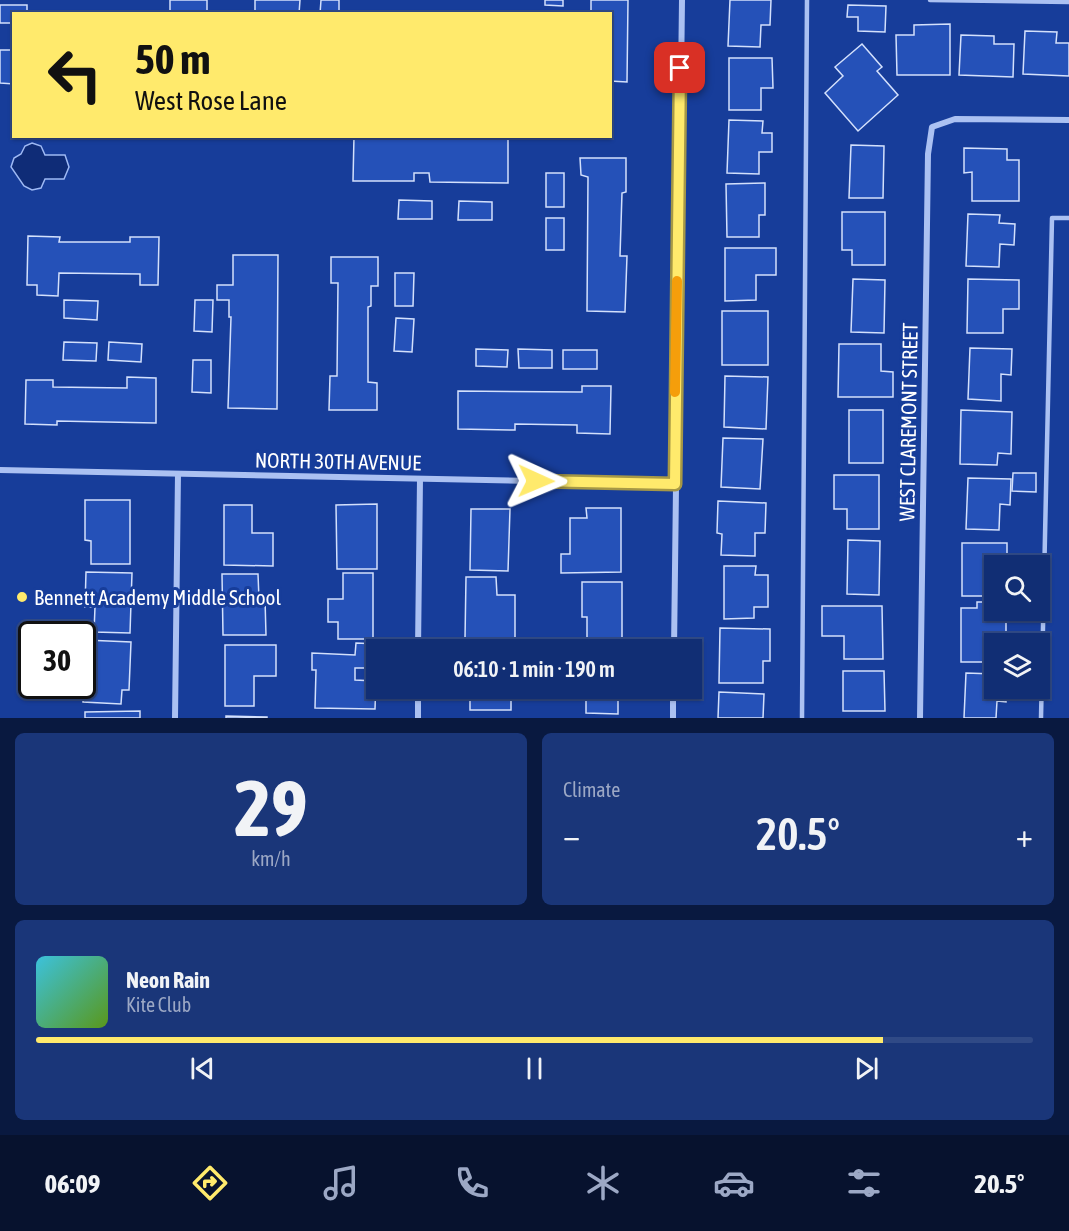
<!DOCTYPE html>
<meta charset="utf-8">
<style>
:root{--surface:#112e74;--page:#1a3679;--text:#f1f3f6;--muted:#9ca8c5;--line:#304a86;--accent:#ffea6c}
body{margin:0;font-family:"Asap Condensed",sans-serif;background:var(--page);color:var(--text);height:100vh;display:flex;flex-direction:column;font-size:22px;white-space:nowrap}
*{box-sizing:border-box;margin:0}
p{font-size:20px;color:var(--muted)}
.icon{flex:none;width:33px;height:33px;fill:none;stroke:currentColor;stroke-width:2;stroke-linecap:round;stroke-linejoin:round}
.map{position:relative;height:718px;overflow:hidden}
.side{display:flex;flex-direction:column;gap:15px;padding:15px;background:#091940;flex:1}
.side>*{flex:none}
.guide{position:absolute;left:12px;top:12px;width:600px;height:126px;border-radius:0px;box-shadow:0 2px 4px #0004,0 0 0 2px var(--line);background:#ffea6c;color:#111;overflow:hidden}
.buttons{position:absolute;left:984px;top:555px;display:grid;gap:12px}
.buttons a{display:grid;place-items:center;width:66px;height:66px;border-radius:0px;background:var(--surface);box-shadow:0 2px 4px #0004,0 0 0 2px var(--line);font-size:30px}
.speed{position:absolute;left:18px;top:621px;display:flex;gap:12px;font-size:30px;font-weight:700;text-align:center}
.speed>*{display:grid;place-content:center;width:78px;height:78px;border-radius:50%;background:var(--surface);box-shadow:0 2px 4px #0004,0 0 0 2px var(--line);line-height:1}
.speed .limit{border:3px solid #111;border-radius:9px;background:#fff;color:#111}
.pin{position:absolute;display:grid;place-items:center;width:51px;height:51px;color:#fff;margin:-26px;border-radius:12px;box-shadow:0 3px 9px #0006}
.me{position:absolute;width:66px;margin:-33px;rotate:91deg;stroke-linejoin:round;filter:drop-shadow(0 0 4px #0008)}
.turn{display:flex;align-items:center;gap:21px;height:126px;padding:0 24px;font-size:27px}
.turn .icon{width:78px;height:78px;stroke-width:2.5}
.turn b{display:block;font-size:42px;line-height:51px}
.big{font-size:45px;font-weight:600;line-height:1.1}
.side .card{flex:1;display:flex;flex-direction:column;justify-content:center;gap:9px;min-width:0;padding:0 21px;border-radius:9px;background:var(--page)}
.side .dial{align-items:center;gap:0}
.dial b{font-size:78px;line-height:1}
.song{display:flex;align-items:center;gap:18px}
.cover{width:72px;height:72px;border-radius:9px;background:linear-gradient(135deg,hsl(190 70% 55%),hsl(90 70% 35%))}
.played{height:6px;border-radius:3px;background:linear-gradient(90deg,var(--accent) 85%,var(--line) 85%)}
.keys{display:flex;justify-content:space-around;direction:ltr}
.heat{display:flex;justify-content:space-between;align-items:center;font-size:33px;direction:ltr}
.side .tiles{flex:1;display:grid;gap:15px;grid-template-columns:1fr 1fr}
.card:last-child{grid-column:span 2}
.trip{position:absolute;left:366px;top:639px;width:336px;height:60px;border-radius:0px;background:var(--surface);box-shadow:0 2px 4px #0004,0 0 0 2px var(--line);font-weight:600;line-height:60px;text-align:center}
.dock{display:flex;height:96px;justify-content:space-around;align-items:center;background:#07122e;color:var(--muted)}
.dock .icon{width:42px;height:42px}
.dock .current{color:var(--accent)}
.dock b{font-size:27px;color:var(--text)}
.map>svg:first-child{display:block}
.water{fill:#0f2c77;stroke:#9eb9f4;stroke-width:1.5}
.building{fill:#2551b8;stroke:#d3e0fc;stroke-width:1.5}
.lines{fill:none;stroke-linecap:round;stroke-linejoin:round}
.service{stroke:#abc1f2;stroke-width:4.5}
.minor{stroke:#abc1f2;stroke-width:6}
.route-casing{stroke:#a69846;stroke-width:15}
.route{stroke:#ffea6c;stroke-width:10}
.slow{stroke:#f59e0b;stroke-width:10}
.poi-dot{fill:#ffea6c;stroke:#173d9a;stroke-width:2}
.labels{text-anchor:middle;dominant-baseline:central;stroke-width:6;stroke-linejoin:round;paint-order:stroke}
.street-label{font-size:21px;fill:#fff;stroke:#173d9a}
.poi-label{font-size:21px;fill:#fff;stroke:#173d9a;text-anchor:start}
</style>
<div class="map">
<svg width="1069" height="718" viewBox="0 0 1069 718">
<rect width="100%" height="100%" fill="#173d9a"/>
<polygon class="water" points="32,143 41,146 45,155 65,155 69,167 64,179 45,179 41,188 32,190 24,186 11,167 14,158 21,154 25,146"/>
<g class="building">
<rect x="170" y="0" width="37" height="14"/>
<polygon points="255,0 300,0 299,14 255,14"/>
<polygon points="321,0 339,0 339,14 320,14"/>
<polygon points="545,0 563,0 563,6 545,5"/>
<polygon points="591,0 628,0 627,82 610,81 610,14 591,14"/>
<polygon points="730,0 771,0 770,25 761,25 760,47 728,46"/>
<polygon points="0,5 27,5 27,14 14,14 14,23 0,23"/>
<polygon points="848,5 886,6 885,32 858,31 858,17 847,17"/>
<polygon points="950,24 950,75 897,75 896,35 914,35 914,25"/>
<polygon points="1025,31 1057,32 1056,43 1069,43 1069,76 1023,74"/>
<polygon points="961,35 994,36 994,44 1014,44 1013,77 959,75"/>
<polygon points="862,44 882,67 877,71 898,95 858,131 825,93 843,76 835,67"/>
<polygon points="0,50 14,50 14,84 0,83"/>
<polygon points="729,58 772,58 773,88 761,88 761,110 729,110"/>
<polygon points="729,120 763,121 762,133 772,133 772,152 759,152 759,174 727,173"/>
<polygon points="354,136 508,136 508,183 430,182 429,173 414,173 414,181 353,181"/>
<polygon points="851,145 884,146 883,198 849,198"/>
<polygon points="964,148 1007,149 1007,160 1019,160 1019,201 972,201 972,172 964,173"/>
<polygon points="580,158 626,158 626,192 622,193 620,256 627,256 625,312 587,311 588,177 581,175"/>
<rect x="546" y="173" width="18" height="34"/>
<polygon points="765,183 765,215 759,215 759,237 727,237 726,184"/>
<polygon points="399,200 432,201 432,219 398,219"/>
<polygon points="459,201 492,202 492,220 458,220"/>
<polygon points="842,212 885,212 885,265 852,265 852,250 842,250"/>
<polygon points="968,214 1000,215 999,223 1015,224 1014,245 1000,244 999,267 966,266"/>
<rect x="546" y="218" width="18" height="32"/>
<polygon points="28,236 60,237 59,242 130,242 130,237 159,237 158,285 140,285 140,274 59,273 58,296 37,295 37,285 27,285"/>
<polygon points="725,248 776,248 776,275 756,275 756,300 725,301"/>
<polygon points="233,255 278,255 277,409 228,408 231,317 229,317 229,300 217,300 217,285 233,285"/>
<polygon points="331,257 378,257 378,286 371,286 371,306 368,307 368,382 377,383 377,410 329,410 330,376 337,376 338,283 331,283"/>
<polygon points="395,273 414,273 413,306 395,306"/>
<polygon points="853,279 885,280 884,333 851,332"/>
<polygon points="968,279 1019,280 1019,309 1003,309 1003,333 967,333"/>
<polygon points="64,300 98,301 97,320 64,318"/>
<polygon points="195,300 213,300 212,332 194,331"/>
<rect x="722" y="311" width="46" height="54"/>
<polygon points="396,318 414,319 412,352 394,351"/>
<polygon points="64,342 97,343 96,361 63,360"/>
<polygon points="109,342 142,344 141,362 108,360"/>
<polygon points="839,344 881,344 881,371 893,372 893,397 838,397"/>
<polygon points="970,348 1012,349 1011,375 1001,374 1001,401 968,399"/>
<polygon points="476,349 508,350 507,367 476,366"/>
<polygon points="518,349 552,350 552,368 519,368"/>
<rect x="563" y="350" width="34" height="19"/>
<polygon points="193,360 211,360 211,393 192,392"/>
<polygon points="725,376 768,377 766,429 724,427"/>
<polygon points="127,377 156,378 156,423 57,421 57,425 25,424 26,380 53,380 53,387 127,388"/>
<polygon points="582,386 611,386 610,434 577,433 577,425 515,424 515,430 458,429 458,391 582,392"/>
<rect x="849" y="410" width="34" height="53"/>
<polygon points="961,410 1012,412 1011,454 998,453 997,465 960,464"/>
<polygon points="723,438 763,439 760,489 721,487"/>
<polygon points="1013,473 1036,473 1036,492 1012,491"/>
<polygon points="834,475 879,475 879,529 847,529 847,509 834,509"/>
<polygon points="968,478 1011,479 1010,505 1000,504 999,530 966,529"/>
<polygon points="85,500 130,500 130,564 91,564 91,541 85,540"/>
<polygon points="718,501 766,503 765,533 755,533 755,556 721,555 722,534 717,533"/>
<polygon points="377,504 377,569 337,569 336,505"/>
<polygon points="224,505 252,505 252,533 273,533 273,566 224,565"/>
<polygon points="586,508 621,508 621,572 561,573 561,554 570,554 570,518 587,518"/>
<polygon points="471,509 510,509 508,571 470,570"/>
<polygon points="848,540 880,541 879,595 847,594"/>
<polygon points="962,543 1007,543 1007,566 994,566 994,596 962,596"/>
<polygon points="724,566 756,566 755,575 768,575 768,607 754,607 754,618 724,619"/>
<polygon points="86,572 132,573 130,633 94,632 95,607 85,607"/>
<polygon points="343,573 373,573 373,639 338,639 338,622 328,622 328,599 343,599"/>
<polygon points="222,574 258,574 259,599 265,599 266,635 223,635"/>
<polygon points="466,577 496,577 497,595 515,595 515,639 465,639"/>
<polygon points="582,582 622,582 622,643 587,643 587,617 582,617"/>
<polygon points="977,602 994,602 994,610 1006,610 1006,644 994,644 994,662 961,662 961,608 977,608"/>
<polygon points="822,606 882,606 883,659 844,659 844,636 822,636"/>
<polygon points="720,628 770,629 770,661 763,661 763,683 719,683"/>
<polygon points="85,640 131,642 129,690 122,690 121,704 83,702"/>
<polygon points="356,643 378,644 376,668 355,668 355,680 376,681 375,709 315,708 316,670 312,670 312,653 355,655"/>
<polygon points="225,645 276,645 276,676 254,676 254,706 225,706"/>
<polygon points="843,671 884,671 885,711 843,711"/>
<polygon points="966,673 994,674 994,688 1006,688 1006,702 997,701 996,718 964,718"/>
<rect x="470" y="688" width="41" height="22"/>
<polygon points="586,688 618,688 618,714 586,713"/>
<polygon points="719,692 764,694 763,718 718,718"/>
<polygon points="140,711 140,718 85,718 85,712"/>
<polygon points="226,716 267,717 267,718 226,718"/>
</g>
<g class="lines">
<g class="service">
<polyline points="930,0 1069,2"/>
<polyline points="802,718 807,0"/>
<polyline points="1041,718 1052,218 1069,218"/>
</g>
<g class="minor">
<polyline points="0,470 675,484"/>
<polyline points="418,650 420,479"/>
<polyline points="674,650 682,0"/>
<polyline points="175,718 178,474"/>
<polyline points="418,718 418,688"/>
<polyline points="673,718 673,688"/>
<polyline points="920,718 928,154 932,127 955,119 1069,120"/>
</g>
</g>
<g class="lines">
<g class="route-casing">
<polyline id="route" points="536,481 675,484 680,68"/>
</g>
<use href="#route" class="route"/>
<polyline class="slow" points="675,392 677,281"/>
</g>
<circle class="poi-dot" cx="22" cy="597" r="6"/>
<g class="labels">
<g class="street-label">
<text transform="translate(908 422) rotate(-89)">WEST CLAREMONT STREET</text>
<text transform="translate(338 461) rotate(1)">NORTH 30TH AVENUE</text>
</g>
<g class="poi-label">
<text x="34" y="597">Bennett Academy Middle School</text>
</g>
</g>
</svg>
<div class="buttons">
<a><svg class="icon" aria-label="search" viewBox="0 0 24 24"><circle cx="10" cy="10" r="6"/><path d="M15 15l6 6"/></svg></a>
<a><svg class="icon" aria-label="layers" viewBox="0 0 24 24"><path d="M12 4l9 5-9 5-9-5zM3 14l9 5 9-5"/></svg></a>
</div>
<div class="speed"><div class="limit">30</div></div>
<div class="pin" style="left:680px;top:68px;background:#d93025"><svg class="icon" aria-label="arrive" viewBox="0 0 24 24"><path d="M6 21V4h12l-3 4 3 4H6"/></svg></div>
<svg class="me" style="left:536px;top:481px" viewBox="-20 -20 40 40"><path d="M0-17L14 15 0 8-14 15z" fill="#ffea6c" stroke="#fff" stroke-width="4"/></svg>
<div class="trip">06:10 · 1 min · 190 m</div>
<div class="guide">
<div class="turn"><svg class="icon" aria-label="left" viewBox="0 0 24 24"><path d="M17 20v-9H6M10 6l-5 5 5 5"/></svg><div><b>50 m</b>West Rose Lane</div></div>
</div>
</div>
<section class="side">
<div class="tiles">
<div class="card dial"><b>29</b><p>km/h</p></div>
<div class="card"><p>Climate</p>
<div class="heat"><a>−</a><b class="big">20.5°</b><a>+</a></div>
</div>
<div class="card">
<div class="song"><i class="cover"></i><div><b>Neon Rain</b><p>Kite Club</p></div></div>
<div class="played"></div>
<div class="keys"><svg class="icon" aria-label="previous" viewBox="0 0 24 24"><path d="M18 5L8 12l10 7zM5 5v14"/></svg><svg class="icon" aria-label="pause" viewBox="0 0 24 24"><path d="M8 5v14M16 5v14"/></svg><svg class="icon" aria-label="next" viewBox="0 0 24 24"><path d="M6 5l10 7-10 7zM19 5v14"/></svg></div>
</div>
</div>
</section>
<nav class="dock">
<b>06:09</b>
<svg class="icon current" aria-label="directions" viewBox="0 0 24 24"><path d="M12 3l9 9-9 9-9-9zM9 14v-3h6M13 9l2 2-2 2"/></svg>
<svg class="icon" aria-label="music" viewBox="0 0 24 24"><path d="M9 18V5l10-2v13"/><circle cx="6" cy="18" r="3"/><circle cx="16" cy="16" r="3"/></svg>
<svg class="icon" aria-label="phone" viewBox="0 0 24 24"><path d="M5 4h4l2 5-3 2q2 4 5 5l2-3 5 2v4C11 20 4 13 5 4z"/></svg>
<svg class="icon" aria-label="climate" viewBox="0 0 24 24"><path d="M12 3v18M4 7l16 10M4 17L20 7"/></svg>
<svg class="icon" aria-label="car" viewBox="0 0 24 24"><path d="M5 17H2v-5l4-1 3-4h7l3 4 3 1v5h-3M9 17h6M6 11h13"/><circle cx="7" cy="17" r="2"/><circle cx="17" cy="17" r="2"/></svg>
<svg class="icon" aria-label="filters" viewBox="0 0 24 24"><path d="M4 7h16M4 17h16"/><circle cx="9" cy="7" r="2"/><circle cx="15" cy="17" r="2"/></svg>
<b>20.5°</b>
</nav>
